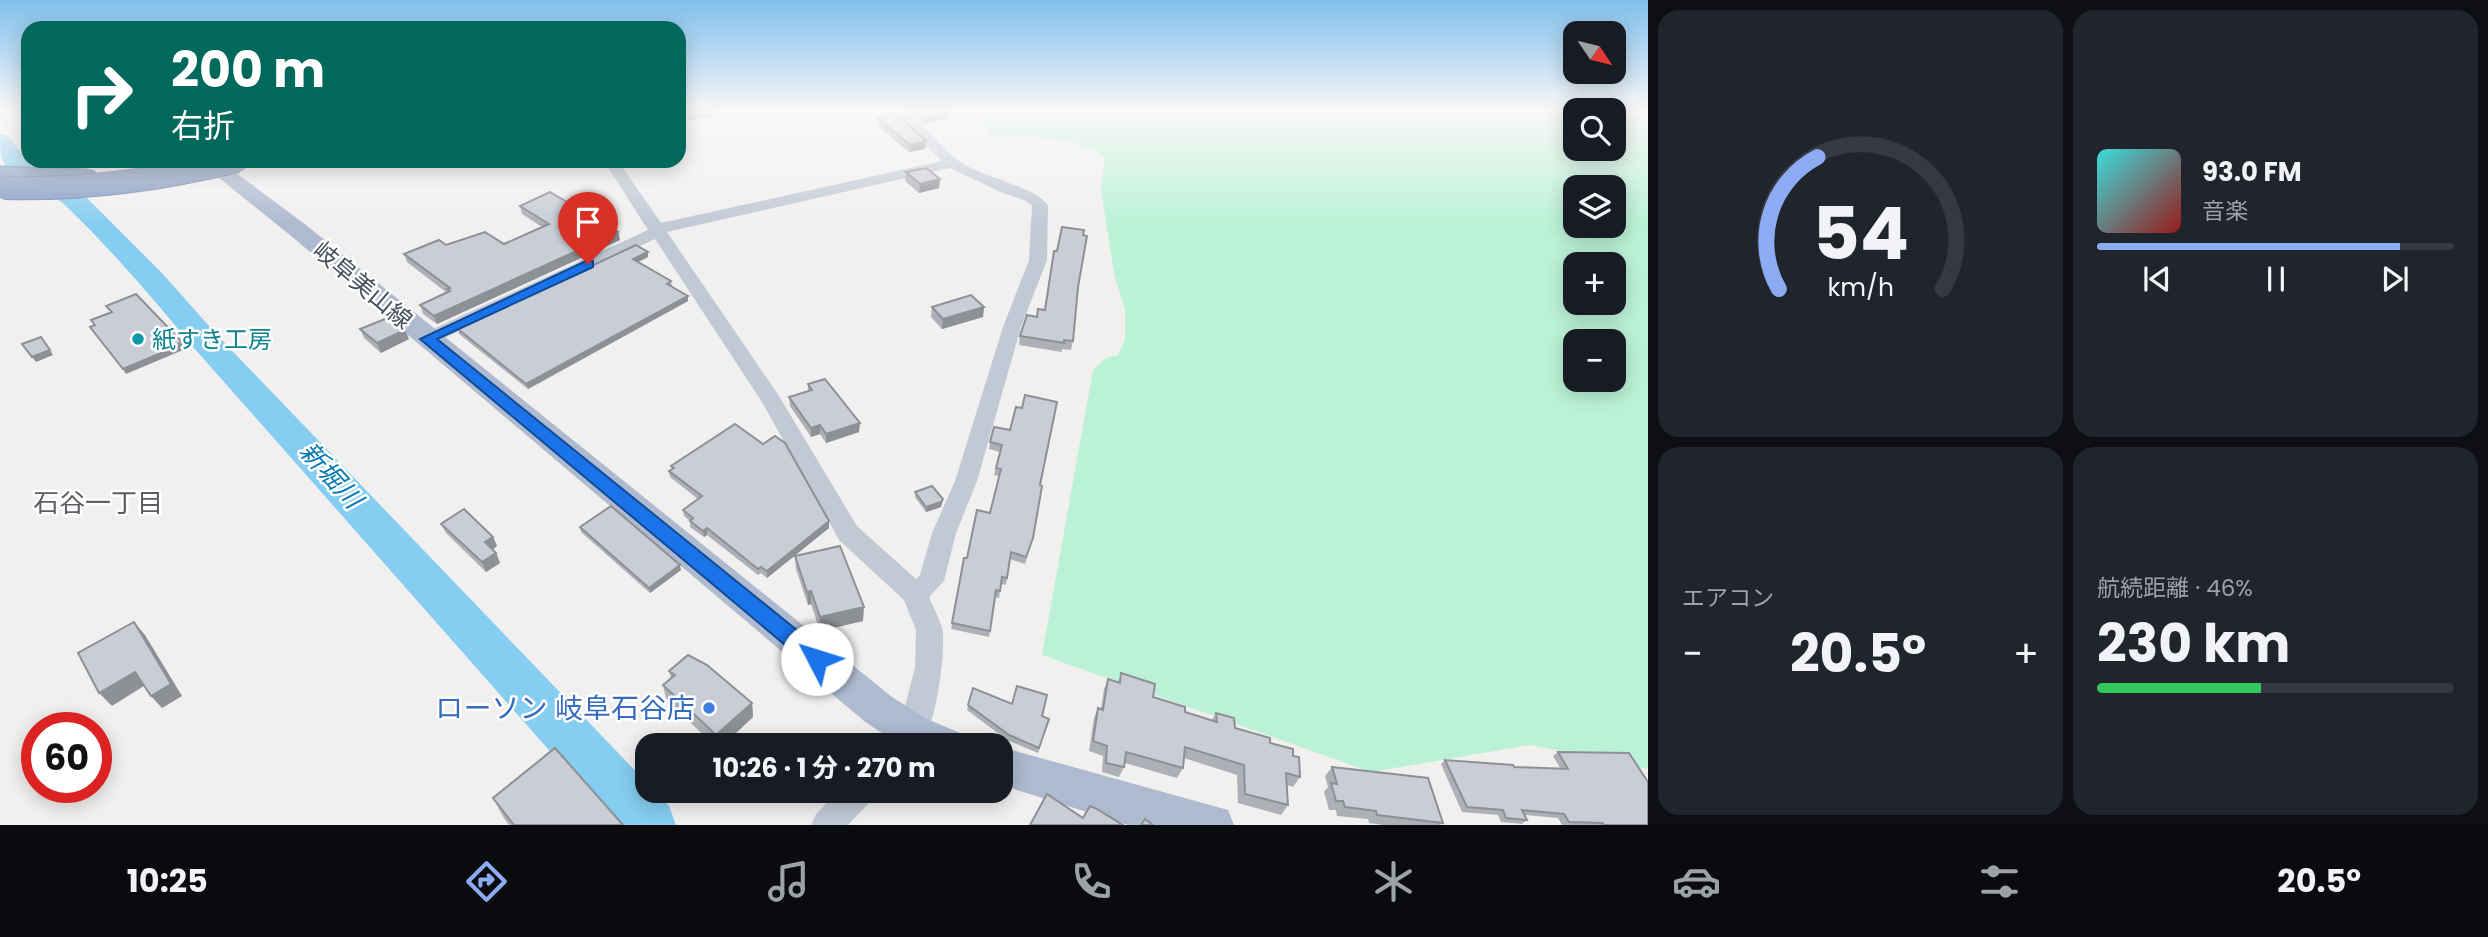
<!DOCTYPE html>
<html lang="ja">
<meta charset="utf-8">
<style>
:root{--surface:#171b24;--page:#20242c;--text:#f1f3f6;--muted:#9ea1a6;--line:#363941;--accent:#8babf2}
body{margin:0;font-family:Poppins,"Noto Sans JP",sans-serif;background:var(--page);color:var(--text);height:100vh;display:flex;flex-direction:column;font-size:26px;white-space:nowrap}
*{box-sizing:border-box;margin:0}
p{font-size:23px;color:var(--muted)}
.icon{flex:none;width:38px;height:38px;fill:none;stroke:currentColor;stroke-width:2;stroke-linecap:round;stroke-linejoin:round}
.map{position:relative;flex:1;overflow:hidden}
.drawer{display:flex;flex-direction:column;gap:10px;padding:10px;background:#0d0f14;width:840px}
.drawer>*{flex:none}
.top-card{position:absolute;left:21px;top:21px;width:665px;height:147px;border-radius:21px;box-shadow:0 4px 18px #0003;background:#00695c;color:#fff;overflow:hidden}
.needle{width:46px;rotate:125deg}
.controls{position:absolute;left:1563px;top:21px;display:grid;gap:14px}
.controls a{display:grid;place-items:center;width:63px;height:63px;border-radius:14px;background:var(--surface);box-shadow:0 4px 18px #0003;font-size:35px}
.speed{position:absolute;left:21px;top:712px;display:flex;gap:14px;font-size:35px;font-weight:700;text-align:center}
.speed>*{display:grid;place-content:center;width:91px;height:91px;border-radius:50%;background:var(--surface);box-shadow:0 4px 18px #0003;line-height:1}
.speed .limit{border:10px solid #d22;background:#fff;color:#111}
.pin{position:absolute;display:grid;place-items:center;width:60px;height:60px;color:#fff;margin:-72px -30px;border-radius:50% 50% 50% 0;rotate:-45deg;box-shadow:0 0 7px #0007}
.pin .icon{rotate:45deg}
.me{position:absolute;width:77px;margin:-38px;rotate:310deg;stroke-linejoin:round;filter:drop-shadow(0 0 5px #0008)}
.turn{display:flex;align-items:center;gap:24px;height:147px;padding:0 35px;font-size:32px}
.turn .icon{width:91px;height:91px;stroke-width:2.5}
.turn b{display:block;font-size:49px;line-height:60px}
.big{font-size:52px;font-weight:700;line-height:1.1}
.drawer .tile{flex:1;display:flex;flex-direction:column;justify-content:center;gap:10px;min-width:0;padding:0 24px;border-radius:21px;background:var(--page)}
.drawer .dial{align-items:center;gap:0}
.dial svg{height:182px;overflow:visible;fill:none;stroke:var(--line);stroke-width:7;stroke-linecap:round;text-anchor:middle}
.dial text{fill:var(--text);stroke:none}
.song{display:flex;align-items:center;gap:21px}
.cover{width:84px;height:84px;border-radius:10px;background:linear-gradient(135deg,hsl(180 70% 55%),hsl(0 70% 35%))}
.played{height:7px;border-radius:4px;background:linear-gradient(90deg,var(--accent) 85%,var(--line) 85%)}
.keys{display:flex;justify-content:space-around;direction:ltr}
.heat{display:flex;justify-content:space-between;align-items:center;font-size:38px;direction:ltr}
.charge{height:10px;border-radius:5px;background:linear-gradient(90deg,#34c759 46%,var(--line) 0)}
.drawer .tiles{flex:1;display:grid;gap:10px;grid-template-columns:repeat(2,1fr)}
.trip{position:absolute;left:635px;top:733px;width:378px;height:70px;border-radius:21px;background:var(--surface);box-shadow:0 4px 18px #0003;font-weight:700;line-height:70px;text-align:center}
.menu{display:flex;height:112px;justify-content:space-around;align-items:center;background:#090b0e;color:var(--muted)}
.menu .icon{width:49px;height:49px}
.menu .active{color:var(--accent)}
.menu b{font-size:32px;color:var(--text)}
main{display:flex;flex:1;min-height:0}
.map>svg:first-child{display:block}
.green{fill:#bbf2d7;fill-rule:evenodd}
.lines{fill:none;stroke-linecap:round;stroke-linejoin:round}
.river{fill:#85cdf1;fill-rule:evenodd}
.highway-casing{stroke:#6f85ad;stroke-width:3}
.minor{fill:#c1c9d5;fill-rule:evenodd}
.major{fill:#adbacf;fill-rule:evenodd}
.highway{fill:#849ac1;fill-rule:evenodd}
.highway-bridge-casing{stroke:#6f85ad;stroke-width:24;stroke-linecap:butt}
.highway-bridge{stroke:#849ac1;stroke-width:22}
.wall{fill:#aeb0b7}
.shaded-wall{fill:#8d9095}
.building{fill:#cacdd5;stroke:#8d9095;stroke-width:2}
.route{fill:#1a73e8;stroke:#114b97;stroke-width:2}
.culture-dot{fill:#0f9aa8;stroke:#fff;stroke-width:2.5}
.shop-dot{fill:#3f7fe0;stroke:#fff;stroke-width:2.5}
.labels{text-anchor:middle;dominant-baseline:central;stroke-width:5;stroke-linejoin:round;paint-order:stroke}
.street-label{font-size:24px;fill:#464f5e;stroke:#fff}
.culture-label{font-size:24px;fill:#0d838f;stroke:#fff;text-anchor:start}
.water-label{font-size:26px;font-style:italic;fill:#0478b3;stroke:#fff}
.neighbourhood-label{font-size:26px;fill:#5b5e64;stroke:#fff}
.near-shop-label{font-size:28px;fill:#366cbe;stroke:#fff;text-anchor:end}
</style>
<main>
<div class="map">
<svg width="1648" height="825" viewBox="0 0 1648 825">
<rect width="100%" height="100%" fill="#f2efef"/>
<path class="green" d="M981,110H1648V769L1531,745L1371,772L1042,655L1093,370L1106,358L1118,355L1125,340V309L1115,278L1101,190L1105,157C1075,135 1026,138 990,134ZM1575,110H1614V149H1575ZM1575,187H1614V226H1575ZM1575,264H1614V303H1575ZM1575,341H1614V380H1575Z"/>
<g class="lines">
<path class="river" d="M0,134L8,136L31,166L60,178L82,193L162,273L217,335L648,784V791H654L669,806L676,825H615L195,349C154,300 112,250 66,206C52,192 19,183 11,173C0,160 0,151 0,134Z"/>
<g class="highway-casing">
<polygon id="highway" points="0,167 86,170 94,172 97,177 94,182 86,184 0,181"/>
</g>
<g class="minor">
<polygon points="0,110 14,110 0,116"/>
<path d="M888,110C919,110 933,141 956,159C979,177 1032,185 1048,205L1047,260L1021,327L977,481L956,533L944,581L929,597C933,607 939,618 942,628C947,650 935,730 920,746H894L891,739L900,725L915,668L916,630L904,600L839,540L762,402L655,239L434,343L427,345L417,339L420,335L648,230L604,161H618L661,223L942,161ZM950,168L1003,193L1025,200L1032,206L1029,260L1003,327L955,481L932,533L920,575L916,579L857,526L779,396L667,232Z"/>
<polygon points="838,791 874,791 870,802 848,825 811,825 816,814"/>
</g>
<g class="major">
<polygon points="198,161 220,161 306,225 892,697 927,719 960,733 966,746 901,746 864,721 290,235"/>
<polygon points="1001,747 1228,810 1234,825 1128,825 1001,785"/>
</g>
<use href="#highway" class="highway"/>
<g class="highway-bridge-casing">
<path id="highway-bridge" d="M4,188C84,190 160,180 237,161"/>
</g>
<use href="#highway-bridge" class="highway-bridge"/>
</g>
<g class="wall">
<polygon points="679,110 718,110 718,111 717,111 717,115 691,120"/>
<polygon points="903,110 944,110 948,113 947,118 924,124 910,113"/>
<polygon points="878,118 925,149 909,152 878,126"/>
<polygon points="906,172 940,179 939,188 919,193 905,181"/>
<polygon points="520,206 618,232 620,240 437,324 423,314 420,305 447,293 407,262 404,254 446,245 504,244 542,227 522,214"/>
<polygon points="648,257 638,262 671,281 672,286 688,301 528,389 459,334 458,329"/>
<polygon points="1078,287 1073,341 1071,350 1062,349 1062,352 1019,345 1020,336 1037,317 1045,310"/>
<polygon points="932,307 984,307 983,317 942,329 931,317"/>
<polygon points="360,329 409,339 381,353 364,338"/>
<polygon points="808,384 859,432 826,443 820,434 811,437 790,406 789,397 808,391"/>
<polygon points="994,427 1040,485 1031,545 1025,564 1010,559 1006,585 1001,584 999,598 995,597 989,637 951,629 964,558 967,558 990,513 999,476 994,475 1000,452 989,449"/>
<polygon points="671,466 829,521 829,528 767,578 761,573 758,575 707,535 704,537 690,527 690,521 684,516 683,510 698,499 670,477 669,471 672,470"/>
<polygon points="915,492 943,499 941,507 926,512 915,497"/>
<polygon points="441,524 493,537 497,546 493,549 496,553 500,563 486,572 446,533"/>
<polygon points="580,527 681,570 650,593 581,532"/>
<polygon points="795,556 863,621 820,631 811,604 808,605 796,569"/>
<polygon points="669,671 752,703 753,717 722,746 715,746 666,699 663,685 671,679"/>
<polygon points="1121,673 1153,697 1185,712 1212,720 1216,713 1235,728 1270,743 1293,756 1300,777 1293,787 1287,785 1288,805 1281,815 1238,803 1237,775 1184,758 1183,768 1177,778 1125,763 1124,767 1119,777 1102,772 1103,756 1089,751 1094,718 1098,708 1101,709 1104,689 1108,679 1118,682"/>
<polygon points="973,688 1049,719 1038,753 1007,740 967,710"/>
<polygon points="1558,752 1648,825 1562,825 1558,818 1525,815 1527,820 1522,824 1501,822 1498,815 1462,812 1441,764 1445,760 1514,767 1560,768 1553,756"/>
<polygon points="1332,767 1443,823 1440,825 1383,825 1369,823 1368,819 1337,816 1336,810 1329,810 1324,792 1328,787 1325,776"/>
<polygon points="493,798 623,825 509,825 502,815"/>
</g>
<g class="shaded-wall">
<polygon points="708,110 718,110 717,111 717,115 691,120 690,113"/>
<polygon points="948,113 947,118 924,124 925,119"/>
<polygon points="926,141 925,149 909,152 910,145"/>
<polygon points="625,161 655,161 626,167"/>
<polygon points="940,179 939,188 919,193 920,184"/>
<polygon points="618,232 620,240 437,324 434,316"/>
<polygon points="648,252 648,257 634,264 633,259"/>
<polygon points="688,296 688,301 528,389 526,384"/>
<polygon points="984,307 983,317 942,329 943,319"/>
<polygon points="405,330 409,339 381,353 377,343"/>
<polygon points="182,342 185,347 181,348 183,350 126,374 123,369"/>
<polygon points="50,350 53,355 36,362 32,357"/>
<polygon points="860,423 859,432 826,443 826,434"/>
<polygon points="820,425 820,434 811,437 811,428"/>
<polygon points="943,499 941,507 926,512 926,507"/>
<polygon points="829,521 829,528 767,578 767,571"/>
<polygon points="707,528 707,535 704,537 703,531"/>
<polygon points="493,537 497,546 489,552 485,542"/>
<polygon points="496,553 500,563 486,572 482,562"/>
<polygon points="680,565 681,570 650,593 649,588"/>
<polygon points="811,591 811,604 808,605 807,592"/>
<polygon points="864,607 863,621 820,631 820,617"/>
<polygon points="134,622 145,635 182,696 162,708 151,696"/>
<polygon points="135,672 147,684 112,706 99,693"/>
<polygon points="752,703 753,717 722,746 718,746 716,735"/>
</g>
<g class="building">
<polygon points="686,110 709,110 690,113"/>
<polygon points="913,110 944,110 948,113 925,119"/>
<polygon points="897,114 926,141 910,145 878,118"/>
<polygon points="926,168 940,179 920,184 906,172"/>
<polygon points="550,192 618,232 434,316 420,305 450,291 447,289 450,288 404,254 439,240 446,245 485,232 504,244 549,224 520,206"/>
<polygon points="1062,227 1084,230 1083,235 1087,236 1078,287 1073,341 1064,340 1064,343 1020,336 1027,315 1037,317 1038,309 1045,310 1054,251 1057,251"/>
<polygon points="636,245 648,252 633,259 671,281 667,284 688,296 526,384 458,329"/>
<polygon points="136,294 182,342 178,344 180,345 123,369 90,327 95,325 91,320 112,312 106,306"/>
<polygon points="971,295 984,307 943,319 932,307"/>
<polygon points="390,317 405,330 377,343 360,329"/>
<polygon points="41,337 50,350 32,357 22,344"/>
<polygon points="825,379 860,423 826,434 820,425 811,428 789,397 812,390 808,384"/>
<polygon points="1025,395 1057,402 1040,485 1042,486 1033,538 1026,557 1011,552 1007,578 1002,577 1000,591 996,590 990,631 952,623 964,558 967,558 977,510 990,513 1001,469 996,468 1002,445 990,442 994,427 1010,430 1016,407 1022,408"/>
<polygon points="735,424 763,444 775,436 785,443 829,521 767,571 761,567 758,569 707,528 703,531 690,521 693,518 683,510 702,496 669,471 674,468 671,466"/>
<polygon points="932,486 943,499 941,502 926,507 915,492"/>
<polygon points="611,506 680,565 649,588 580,527"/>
<polygon points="464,509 493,537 485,542 496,553 482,562 441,524"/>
<polygon points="840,546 864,607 820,617 811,591 807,592 795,556"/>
<polygon points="134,622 171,684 151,696 135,672 99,693 78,653"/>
<polygon points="688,655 707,665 752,703 716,735 663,685 675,675 669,671"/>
<polygon points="1121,673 1155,684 1153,697 1185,707 1185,712 1217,722 1216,713 1234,718 1235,728 1270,738 1270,743 1293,749 1293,756 1299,757 1300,777 1286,773 1288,805 1245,794 1244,765 1185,747 1183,768 1126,752 1124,767 1106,763 1107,746 1093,741 1098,708 1103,710 1108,679 1120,683"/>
<polygon points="1017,686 1047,695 1042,716 1049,719 1039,748 1009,735 968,705 973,688 1012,704"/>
<polygon points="555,748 623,825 514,825 493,798"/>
<polygon points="1558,752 1629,753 1648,782 1648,825 1604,825 1603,823 1569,822 1564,814 1522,810 1527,820 1506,818 1503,810 1467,807 1445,760 1513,765 1514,767 1568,769"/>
<polygon points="1332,767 1428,778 1443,823 1377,815 1376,811 1345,807 1343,801 1336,801 1331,783 1337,784"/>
<polygon points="1047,794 1083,818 1090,806 1095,808 1123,825 1030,825"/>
<polygon points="1145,819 1153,825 1141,825"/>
</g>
<linearGradient id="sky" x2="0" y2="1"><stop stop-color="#80beec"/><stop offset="0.49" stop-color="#f9f8f8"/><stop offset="1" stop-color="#f9f8f8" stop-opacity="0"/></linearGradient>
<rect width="1648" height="225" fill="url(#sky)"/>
<polygon class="route" points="588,260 593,261 593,267 437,339 824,652 827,659 824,665 817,668 809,665 420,339"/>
<circle class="culture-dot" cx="138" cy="339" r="7"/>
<circle class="shop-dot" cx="709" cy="708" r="7"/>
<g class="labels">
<g class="street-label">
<text transform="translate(363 285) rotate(40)">岐阜美山線</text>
</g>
<g class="culture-label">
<text x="152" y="339">紙すき工房</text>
</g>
<g class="water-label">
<text transform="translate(331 475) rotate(48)">新堀川</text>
</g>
<g class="neighbourhood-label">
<text x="98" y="503">石谷一丁目</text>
</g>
<g class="near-shop-label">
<text x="695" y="708">ローソン 岐阜石谷店</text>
</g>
</g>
</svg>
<div class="controls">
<a><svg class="needle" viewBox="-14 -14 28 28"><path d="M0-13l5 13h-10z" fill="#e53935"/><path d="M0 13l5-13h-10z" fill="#9ea1a6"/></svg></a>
<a><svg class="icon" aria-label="search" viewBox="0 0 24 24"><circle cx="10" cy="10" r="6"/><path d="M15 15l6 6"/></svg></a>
<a><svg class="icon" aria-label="layers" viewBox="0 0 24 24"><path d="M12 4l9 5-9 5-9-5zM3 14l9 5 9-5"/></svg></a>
<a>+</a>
<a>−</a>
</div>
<div class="speed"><div class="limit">60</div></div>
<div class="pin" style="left:588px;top:264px;background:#d93025"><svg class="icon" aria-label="arrive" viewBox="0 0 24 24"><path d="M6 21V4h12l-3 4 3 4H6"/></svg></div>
<svg class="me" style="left:817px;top:659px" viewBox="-20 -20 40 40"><circle r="19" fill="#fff"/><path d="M0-13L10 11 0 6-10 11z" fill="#1a73e8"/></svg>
<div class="trip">10:26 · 1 分 · 270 m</div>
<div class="top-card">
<div class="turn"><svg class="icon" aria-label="right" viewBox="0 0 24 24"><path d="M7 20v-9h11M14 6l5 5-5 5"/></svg><div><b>200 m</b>右折</div></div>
</div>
</div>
<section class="drawer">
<div class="tiles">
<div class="tile dial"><svg viewBox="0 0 100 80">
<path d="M14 69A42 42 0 1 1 86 69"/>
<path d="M14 69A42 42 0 0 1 31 11" stroke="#8babf2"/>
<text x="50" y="56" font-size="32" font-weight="700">54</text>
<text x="50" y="72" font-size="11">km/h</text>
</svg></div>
<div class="tile">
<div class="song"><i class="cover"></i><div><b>93.0 FM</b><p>音楽</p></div></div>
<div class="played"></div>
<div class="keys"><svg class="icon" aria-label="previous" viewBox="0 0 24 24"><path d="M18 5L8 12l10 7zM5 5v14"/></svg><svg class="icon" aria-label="pause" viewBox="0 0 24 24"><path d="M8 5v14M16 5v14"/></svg><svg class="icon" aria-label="next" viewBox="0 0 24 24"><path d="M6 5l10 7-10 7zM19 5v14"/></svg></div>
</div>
<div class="tile"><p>エアコン</p>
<div class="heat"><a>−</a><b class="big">20.5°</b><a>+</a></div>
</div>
<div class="tile"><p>航続距離 · 46%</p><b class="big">230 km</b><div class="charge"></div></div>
</div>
</section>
</main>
<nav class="menu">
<b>10:25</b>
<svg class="icon active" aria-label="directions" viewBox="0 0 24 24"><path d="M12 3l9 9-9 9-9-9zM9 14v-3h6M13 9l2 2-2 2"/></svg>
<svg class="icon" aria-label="music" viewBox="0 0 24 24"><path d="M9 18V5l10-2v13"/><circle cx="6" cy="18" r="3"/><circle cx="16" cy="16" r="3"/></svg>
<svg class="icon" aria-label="phone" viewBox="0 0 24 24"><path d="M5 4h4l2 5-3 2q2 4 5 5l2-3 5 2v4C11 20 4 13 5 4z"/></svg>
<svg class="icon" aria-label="climate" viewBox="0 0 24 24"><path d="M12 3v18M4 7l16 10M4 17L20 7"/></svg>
<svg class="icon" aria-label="car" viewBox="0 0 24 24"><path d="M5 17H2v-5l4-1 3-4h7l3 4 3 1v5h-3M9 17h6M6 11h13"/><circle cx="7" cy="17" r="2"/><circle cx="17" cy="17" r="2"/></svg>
<svg class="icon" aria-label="filters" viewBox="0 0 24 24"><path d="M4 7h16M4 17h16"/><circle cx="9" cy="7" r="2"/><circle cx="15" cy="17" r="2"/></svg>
<b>20.5°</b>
</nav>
